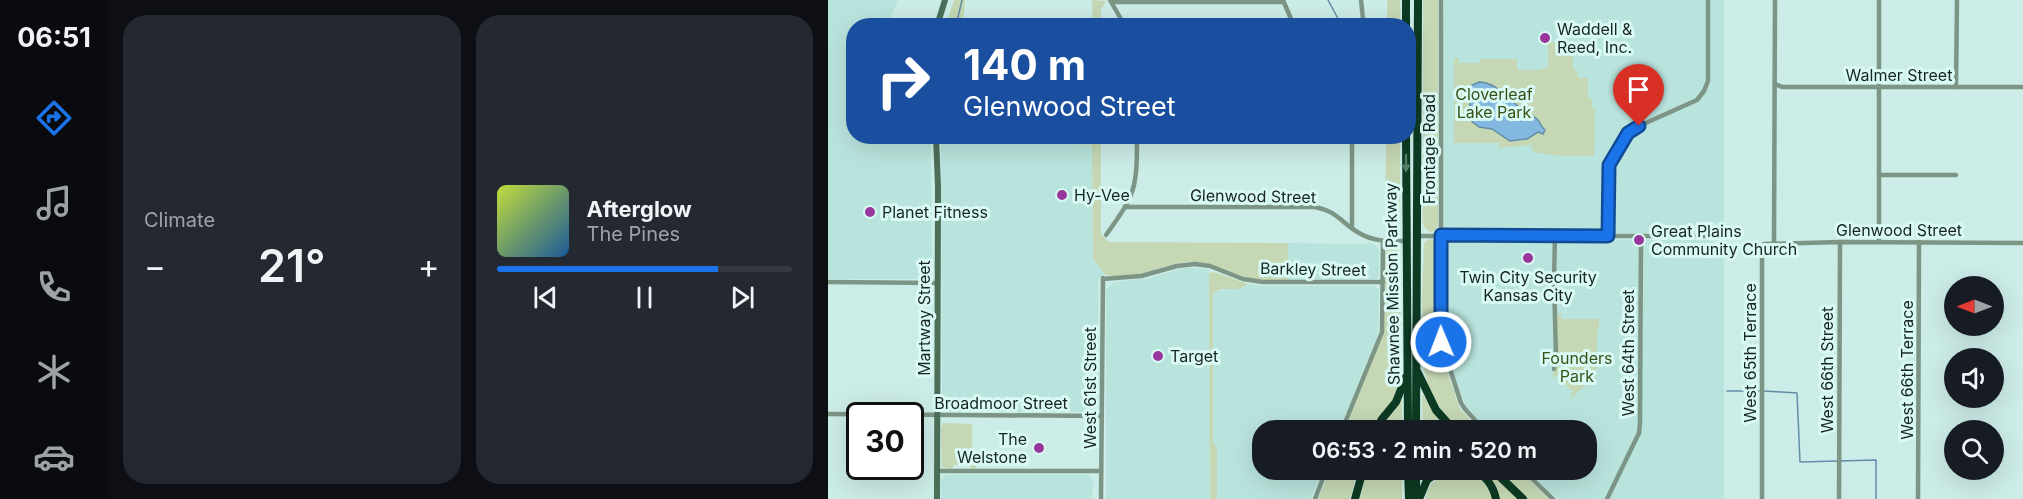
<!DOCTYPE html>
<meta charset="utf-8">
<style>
:root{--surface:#171b24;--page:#242831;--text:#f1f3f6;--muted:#9ea1a6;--line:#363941;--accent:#1a73e8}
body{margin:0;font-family:Inter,sans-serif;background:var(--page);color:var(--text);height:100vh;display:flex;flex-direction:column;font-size:22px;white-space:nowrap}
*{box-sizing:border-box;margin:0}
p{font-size:20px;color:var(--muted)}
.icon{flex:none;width:33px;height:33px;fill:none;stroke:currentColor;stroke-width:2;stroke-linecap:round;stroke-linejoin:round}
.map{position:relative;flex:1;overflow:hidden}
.drawer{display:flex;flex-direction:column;gap:15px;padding:15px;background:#0d0f14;width:720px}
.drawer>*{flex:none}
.banner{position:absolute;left:18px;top:18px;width:570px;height:126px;border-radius:24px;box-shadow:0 6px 24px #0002;background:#1a4fa0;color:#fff;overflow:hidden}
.needle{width:39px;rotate:270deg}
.tools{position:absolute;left:1116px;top:276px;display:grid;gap:12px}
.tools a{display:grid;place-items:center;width:60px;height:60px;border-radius:50%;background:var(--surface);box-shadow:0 6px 24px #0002;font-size:30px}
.speed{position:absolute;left:18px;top:402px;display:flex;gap:12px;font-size:30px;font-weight:700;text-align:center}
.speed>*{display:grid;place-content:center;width:78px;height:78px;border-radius:50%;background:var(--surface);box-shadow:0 6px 24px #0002;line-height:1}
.speed .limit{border:3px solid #111;border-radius:9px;background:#fff;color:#111}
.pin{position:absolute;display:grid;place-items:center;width:51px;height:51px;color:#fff;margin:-62px -26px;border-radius:50% 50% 50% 0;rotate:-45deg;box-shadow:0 0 6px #0007}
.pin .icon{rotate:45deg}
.me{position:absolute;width:66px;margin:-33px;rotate:359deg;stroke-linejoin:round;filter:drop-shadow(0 0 4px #0008)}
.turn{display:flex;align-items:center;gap:21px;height:126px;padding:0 18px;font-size:27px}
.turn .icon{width:78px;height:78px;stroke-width:2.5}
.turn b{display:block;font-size:42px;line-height:51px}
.big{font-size:45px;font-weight:600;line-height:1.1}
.drawer .card{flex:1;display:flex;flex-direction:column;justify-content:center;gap:9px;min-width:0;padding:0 21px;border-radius:24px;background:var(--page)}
.song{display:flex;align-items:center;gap:18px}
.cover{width:72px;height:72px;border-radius:9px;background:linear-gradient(135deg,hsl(70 70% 55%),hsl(210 70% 35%))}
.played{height:6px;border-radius:3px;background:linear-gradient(90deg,var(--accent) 75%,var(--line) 75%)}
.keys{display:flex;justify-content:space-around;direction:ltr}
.heat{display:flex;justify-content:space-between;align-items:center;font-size:33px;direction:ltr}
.drawer .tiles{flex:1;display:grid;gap:15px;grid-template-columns:repeat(2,1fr)}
.trip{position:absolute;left:424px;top:420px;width:345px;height:60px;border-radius:24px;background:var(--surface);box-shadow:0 6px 24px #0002;font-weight:600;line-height:60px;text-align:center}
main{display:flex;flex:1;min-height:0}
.dock{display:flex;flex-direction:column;width:108px;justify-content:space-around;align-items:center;background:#090b0e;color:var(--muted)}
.dock .icon{width:42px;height:42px}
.dock .selected{color:var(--accent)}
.dock b{font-size:27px;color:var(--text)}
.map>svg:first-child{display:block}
.built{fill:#b9e4dd}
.green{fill:#c5d7b3}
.water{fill:#83b8e0;stroke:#638ca7;stroke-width:1.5}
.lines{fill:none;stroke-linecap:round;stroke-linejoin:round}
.stream{stroke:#638ca7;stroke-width:1.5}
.street{stroke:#7d9585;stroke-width:4.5}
.secondary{stroke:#4b6f58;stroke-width:6}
.highway{stroke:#0d3a23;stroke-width:8}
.oneway{fill:#547d6c}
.route-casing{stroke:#114b97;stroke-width:15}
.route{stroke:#1a73e8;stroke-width:10}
.poi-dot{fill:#99369c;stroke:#d9faf4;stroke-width:2}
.labels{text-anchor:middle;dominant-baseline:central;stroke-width:6;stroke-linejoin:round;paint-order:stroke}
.poi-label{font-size:16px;fill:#182422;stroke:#d9faf4;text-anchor:start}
.street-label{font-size:16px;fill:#182422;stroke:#d9faf4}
.park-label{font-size:16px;fill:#395016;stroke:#d9faf4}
</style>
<main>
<nav class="dock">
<b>06:51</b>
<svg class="icon selected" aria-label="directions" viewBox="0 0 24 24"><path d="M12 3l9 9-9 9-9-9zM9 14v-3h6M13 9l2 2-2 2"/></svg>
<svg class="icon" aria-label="music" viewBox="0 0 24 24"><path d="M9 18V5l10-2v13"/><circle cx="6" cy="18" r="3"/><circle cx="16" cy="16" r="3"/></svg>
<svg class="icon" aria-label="phone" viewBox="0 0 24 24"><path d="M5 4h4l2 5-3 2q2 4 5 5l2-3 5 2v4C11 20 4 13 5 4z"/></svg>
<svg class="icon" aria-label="climate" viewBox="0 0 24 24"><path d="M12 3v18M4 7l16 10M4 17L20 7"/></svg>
<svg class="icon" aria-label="car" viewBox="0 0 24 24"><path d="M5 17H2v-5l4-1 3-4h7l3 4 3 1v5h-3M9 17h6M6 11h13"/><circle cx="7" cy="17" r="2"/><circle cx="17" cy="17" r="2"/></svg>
</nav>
<section class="drawer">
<div class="tiles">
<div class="card"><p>Climate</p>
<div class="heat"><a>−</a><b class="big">21°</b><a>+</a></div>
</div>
<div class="card">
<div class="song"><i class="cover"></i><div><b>Afterglow</b><p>The Pines</p></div></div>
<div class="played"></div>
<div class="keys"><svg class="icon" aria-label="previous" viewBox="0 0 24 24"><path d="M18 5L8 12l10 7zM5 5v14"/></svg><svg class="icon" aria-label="pause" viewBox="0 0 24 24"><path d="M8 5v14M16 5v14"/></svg><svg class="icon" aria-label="next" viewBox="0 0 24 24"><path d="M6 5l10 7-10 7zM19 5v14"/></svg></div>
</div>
</div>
</section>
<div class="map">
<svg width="1195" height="499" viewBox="0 0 1195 499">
<rect width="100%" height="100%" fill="#ccece7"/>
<g class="built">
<polygon points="0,0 70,0 59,25 26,26 26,136 103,137 104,274 101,279 0,279"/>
<polygon points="616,0 896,0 896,499 729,499 699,470 759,470 759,430 660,430 638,406 628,381 616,342 616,246 619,240 624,239 880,240 890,244 890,228 888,223 883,221 877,222 869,231 861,233 624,233 618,231 615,225"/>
<polygon points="113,137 226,137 229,140 243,144 264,146 265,259 277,274 270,279 271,405 267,412 117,412 114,411"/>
<polygon points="540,242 548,245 551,251 551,276 548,279 460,280 460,243 539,244"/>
<polygon points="355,268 370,268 381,270 382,499 278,499 278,290 283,284 288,282 322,278"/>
<polygon points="420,284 437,286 547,286 551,290 550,334 511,430 435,430 435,470 495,470 483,499 389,499 389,446 386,445 385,442 385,297 390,290 414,288"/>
<polygon points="118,475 260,475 265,480 264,499 113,499 113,479"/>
</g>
<g class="green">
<polygon points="126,0 137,0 136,15 131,25 118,25"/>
<polygon points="264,0 278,1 273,9 273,25 265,25"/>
<polygon points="559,0 572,0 573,25 559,25"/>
<path d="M595,0H610V226L608,230L604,232C592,230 595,216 595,206Z"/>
<polygon points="720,42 744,43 745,69 749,70 750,78 760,78 760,98 764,99 764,108 767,108 766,156 733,156 705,152 704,145 671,148 671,143 626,143 626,58 630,58 630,63 652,63 652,59 689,59 689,70 713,70 714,68 720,68"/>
<path d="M227,137H273V234L280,242L460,243V280C446,280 432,281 418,277C399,272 381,260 360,262C333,264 307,281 278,275L265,259L264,145L245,144Z"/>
<polygon points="558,137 572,137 572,230 569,236 565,238 557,237"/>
<polygon points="604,239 610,245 610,344 632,409 652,430 631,430 613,410 600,385 596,370 594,303 596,244 599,240"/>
<polygon points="562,246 569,247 572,255 573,344 571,383 566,399 543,430 517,430 556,331 557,253"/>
<polygon points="386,272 420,284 412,289 391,289 385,295 385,442 386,445 389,445 389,499 382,499 381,273"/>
<polygon points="733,313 733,319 771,319 771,327 769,332 768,378 765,383 756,386 744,398 743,395 745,392 729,375 725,378 724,376 728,368 730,358 729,321 730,314"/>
<polygon points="594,393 608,415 621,430 595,430"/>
<polygon points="574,399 574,430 569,427 554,426"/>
<polygon points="115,423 144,424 144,464 148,465 148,468 144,469 140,465 125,465 124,469 114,467 113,429"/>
<polygon points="502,470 530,470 522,499 490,499"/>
<polygon points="539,470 574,470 574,499 532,499"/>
<path d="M626,470C646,470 658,480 664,499H597C601,483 610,473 626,470Z"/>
<polygon points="653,470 661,470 690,499 671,499"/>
<polygon points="670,470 691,470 721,499 700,499"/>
</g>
<path class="water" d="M651,82C669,82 682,101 696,111C700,114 705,115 709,119C713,123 712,126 717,130L715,134L710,132L699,139L682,141L664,129L651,127L642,120V86Z"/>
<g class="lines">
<g class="stream">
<polyline points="500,0 514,26"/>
<polyline points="128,26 134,0"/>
<polyline points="899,391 931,391"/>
<polyline points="936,391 969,393 972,462 1048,460 1048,499"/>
</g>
<g class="street">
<polyline points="282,0 297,26"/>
<polyline points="455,0 466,26"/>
<polyline points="533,0 535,19"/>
<polyline points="613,0 613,341 633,403 637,409 656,430"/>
<polyline points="283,2 455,2"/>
<polyline points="947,84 954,87 1195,87"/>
<polyline points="1128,87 1129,0"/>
<polyline points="309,140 524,140"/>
<polyline points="1051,175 1128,175"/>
<path d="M299,207H487C511,212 512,222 531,233C546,242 561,241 578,241"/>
<polyline points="524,228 524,136"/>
<path d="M278,235C307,195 309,189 309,139"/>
<polyline points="590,236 883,236"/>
<polyline points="780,236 781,165 793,144 800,133 811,126 869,100 876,91 880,81 880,0"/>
<polyline points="946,242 947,0"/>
<polyline points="1051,242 1051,0"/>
<polyline points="275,279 313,276 349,266 367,264 382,266 415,279 435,282 555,282"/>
<polyline points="0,282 109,283"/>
<polyline points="726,369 728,357 726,280 727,236"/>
<polyline points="0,414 274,416"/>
<polyline points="514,430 554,332 555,241"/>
<polyline points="695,470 725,499"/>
<polyline points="109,471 273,471"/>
<polyline points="273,499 275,278"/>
<polyline points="487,499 498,470"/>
<polyline points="779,499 811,433 812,423 813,236"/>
<polyline points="934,499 934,249 936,244 1012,242 1195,243"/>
<polyline points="1011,499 1012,242"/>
<polyline points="1090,499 1091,242"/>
</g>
<g class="secondary">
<polyline points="109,26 117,0"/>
<polyline points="108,136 110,187 109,499"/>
</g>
<g class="highway">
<polyline points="578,0 578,26"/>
<polyline points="578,136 580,430"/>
<polyline points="590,373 608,410 626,430"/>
<polyline points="548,430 554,419 568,402 578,377"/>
<polyline points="552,430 559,428 568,430"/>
<polyline points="588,430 590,0"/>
<polyline points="580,470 581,499"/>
<path d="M646,470C658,476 665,485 668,499"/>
<polyline points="665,470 695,499"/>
<polyline points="527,499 535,470"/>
<polyline points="588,499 588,470"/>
<polyline points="591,499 599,480 612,470"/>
</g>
</g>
<defs><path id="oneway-solid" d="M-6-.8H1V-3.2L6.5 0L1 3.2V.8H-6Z" transform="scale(1.5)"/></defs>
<use class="oneway" href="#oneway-solid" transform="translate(578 163) rotate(90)"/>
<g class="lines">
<g class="route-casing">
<polyline id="route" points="613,342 613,235 780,236 781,165 800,133 811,126"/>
</g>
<use href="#route" class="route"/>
</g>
<g class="poi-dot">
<circle cx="717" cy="38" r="6"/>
<circle cx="234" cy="195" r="6"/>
<circle cx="42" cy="212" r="6"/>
<circle cx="811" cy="240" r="6"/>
<circle cx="700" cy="258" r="6"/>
<circle cx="330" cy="356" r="6"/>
<circle cx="211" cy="448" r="6"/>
</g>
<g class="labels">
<g class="poi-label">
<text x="729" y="29">Waddell &amp;<tspan x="729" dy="18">Reed, Inc.</tspan></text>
<text x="246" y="195">Hy-Vee</text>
<text x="54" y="212">Planet Fitness</text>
<text x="823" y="231">Great Plains<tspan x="823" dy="18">Community Church</tspan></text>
<text x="700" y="277" text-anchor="middle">Twin City Security<tspan x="700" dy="18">Kansas City</tspan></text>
<text x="342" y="356">Target</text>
<text x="199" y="439" text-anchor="end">The<tspan x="199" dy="18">Welstone</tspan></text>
</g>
<g class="street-label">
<text x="1071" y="75">Walmer Street</text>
<text transform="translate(601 149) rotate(-90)">Frontage Road</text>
<text transform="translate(425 196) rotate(1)">Glenwood Street</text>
<text x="1071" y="230">Glenwood Street</text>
<text transform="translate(485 269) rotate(1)">Barkley Street</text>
<text transform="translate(564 284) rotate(-91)">Shawnee Mission Parkway</text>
<text transform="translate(96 318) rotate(-90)">Martway Street</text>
<text transform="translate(800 353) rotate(-90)">West 64th Street</text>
<text transform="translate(922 353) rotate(-90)">West 65th Terrace</text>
<text transform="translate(999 370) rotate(-90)">West 66th Street</text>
<text transform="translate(1079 370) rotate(-90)">West 66th Terrace</text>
<text transform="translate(262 388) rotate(-90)">West 61st Street</text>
<text x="173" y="403">Broadmoor Street</text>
</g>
<g class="park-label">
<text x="666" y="94">Cloverleaf<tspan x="666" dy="18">Lake Park</tspan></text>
<text x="749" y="358">Founders<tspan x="749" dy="18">Park</tspan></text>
</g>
</g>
</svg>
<div class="tools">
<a><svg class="needle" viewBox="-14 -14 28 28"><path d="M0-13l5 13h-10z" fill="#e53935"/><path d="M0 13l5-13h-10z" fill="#9ea1a6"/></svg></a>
<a><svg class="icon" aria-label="sound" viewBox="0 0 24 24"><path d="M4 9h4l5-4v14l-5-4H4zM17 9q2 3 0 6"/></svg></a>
<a><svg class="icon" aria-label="search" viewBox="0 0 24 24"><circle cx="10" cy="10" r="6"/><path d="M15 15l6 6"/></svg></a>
</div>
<div class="speed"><div class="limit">30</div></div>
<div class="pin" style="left:811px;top:126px;background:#d93025"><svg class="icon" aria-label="arrive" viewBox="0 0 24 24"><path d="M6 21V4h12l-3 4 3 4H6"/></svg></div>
<svg class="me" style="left:613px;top:342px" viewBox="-20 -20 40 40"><circle r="17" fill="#1a73e8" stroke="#fff" stroke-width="3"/><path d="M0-11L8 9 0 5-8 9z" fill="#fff"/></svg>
<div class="trip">06:53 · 2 min · 520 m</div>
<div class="banner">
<div class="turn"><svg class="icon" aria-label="right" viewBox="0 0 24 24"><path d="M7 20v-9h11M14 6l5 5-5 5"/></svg><div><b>140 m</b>Glenwood Street</div></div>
</div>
</div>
</main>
